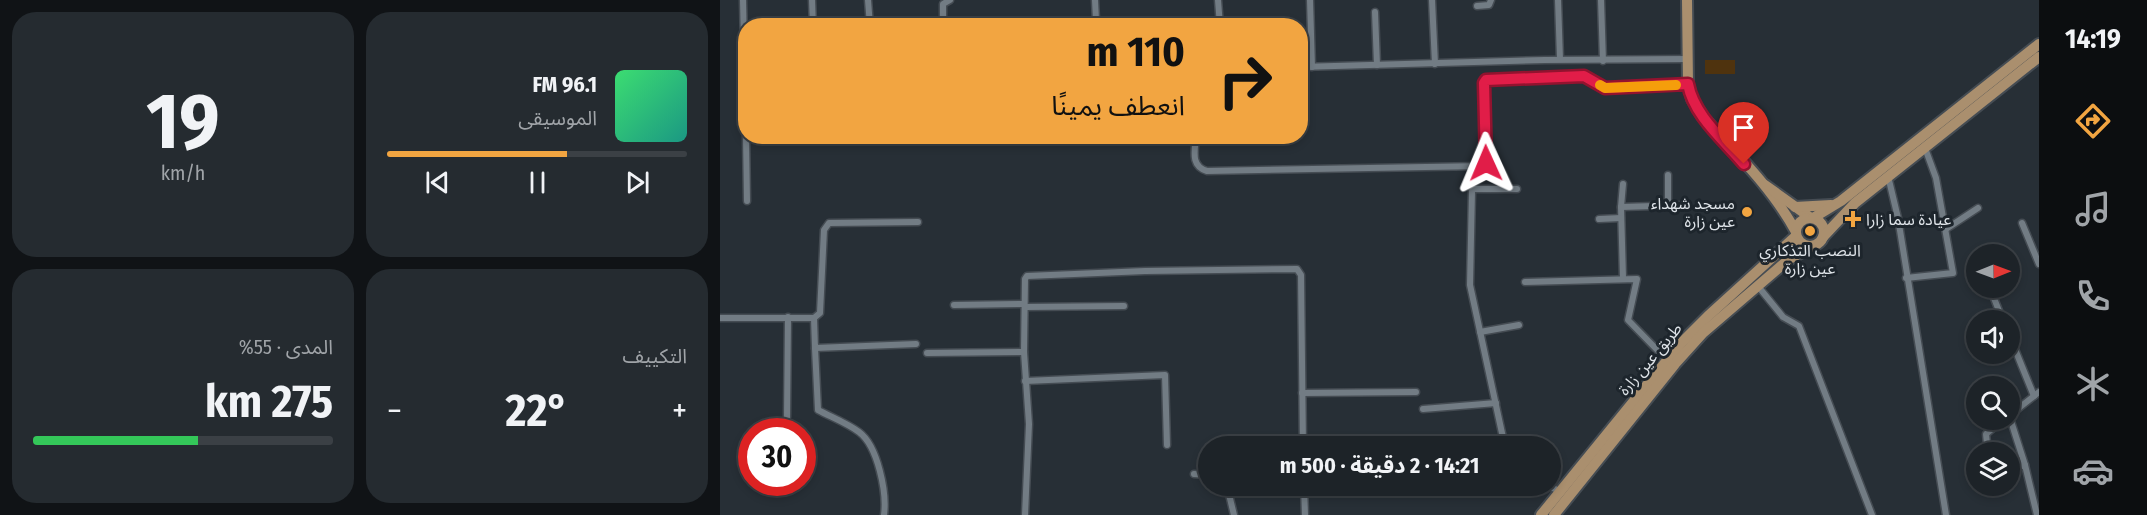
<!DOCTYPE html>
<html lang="ar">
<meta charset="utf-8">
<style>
:root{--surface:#1d2328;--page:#252b30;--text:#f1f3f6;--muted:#a0a4a8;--line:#3b4045;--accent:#f2a541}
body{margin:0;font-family:"Fira Sans Condensed","Noto Sans Arabic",sans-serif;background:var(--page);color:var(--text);direction:rtl;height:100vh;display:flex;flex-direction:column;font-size:22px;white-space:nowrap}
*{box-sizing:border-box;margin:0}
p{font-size:20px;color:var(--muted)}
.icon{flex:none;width:33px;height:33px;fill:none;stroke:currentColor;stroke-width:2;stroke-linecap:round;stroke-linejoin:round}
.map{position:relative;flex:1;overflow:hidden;direction:ltr}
.drawer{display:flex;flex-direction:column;gap:12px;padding:12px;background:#101316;width:720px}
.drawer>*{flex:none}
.guide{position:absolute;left:18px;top:18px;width:570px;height:126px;border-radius:24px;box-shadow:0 3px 9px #0003,0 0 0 2px var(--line);direction:rtl;background:#f2a541;color:#111;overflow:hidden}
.needle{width:39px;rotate:89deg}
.fabs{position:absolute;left:1246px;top:244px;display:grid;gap:12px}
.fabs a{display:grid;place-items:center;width:54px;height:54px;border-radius:50%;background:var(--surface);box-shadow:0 3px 9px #0003,0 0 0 2px var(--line);font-size:30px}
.speed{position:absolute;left:18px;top:418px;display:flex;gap:12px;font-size:30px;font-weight:700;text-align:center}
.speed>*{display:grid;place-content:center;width:78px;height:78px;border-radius:50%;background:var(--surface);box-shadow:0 3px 9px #0003,0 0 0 2px var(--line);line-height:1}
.speed .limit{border:9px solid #d22;background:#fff;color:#111}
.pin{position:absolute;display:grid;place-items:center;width:51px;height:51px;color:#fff;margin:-62px -26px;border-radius:50% 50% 50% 0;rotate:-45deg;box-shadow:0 0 6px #0007}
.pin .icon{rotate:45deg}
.me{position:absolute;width:66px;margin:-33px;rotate:359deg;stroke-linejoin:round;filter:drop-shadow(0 0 4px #0008)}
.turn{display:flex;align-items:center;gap:21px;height:126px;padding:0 24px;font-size:27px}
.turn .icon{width:78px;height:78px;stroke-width:2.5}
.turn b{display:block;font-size:42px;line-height:51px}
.big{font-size:45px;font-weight:700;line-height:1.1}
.drawer .widget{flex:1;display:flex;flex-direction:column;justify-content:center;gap:9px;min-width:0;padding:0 21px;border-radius:24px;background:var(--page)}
.drawer .dial{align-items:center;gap:0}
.dial b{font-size:78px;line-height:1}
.song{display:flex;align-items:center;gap:18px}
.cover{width:72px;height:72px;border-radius:9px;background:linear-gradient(135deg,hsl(140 70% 55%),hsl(170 70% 35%))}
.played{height:6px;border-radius:3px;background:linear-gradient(90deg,var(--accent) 60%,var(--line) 60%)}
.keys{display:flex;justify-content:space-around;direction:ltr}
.heat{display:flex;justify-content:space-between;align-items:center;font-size:33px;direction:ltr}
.charge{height:9px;border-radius:4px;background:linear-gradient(90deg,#34c759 55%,var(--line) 0)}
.drawer .tiles{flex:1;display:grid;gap:12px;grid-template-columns:repeat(2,1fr)}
.trip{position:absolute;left:478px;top:436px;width:363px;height:60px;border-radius:30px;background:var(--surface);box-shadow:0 3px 9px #0003,0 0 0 2px var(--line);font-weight:700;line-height:60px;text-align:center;direction:rtl}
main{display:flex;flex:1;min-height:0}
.dock{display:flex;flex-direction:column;width:108px;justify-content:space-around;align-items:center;background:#0c0e10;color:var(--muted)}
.dock .icon{width:42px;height:42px}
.dock .active{color:var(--accent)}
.dock b{font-size:27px;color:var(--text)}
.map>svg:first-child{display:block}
.green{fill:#4f330e}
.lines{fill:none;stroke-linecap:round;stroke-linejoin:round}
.street-casing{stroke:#454c53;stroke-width:9}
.primary-casing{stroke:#454c53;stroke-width:14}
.street{stroke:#727c84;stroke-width:6}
.primary{stroke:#aa8f6e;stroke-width:10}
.route-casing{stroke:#92132f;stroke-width:15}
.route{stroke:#e11d48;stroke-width:10}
.slow{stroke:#f59e0b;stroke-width:10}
.poi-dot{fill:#f2a541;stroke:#1d252c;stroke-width:2}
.labels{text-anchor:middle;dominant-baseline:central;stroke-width:6;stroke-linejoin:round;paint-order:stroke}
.poi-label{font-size:16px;fill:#dfe4e9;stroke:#1d252c;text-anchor:end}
.street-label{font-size:16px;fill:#dfe4e9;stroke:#1d252c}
</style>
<main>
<nav class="dock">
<b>14:19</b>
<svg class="icon active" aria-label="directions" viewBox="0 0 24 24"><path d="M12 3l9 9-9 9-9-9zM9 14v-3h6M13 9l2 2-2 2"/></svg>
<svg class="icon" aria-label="music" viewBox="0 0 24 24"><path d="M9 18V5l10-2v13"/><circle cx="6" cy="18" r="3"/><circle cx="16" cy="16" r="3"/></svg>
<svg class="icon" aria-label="phone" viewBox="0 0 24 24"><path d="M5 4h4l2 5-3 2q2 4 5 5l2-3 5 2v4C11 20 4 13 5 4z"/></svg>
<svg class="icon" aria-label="climate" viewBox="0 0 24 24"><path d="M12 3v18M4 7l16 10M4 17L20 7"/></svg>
<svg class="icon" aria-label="car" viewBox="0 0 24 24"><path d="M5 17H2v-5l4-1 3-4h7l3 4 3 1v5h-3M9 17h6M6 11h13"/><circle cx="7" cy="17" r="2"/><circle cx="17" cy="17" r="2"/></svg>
</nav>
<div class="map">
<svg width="1319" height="515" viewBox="0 0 1319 515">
<rect width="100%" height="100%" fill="#272f36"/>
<rect class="green" x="985" y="60" width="30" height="14"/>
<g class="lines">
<g class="street-casing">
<g id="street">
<polyline points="23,0 26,134"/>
<polyline points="92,0 93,26"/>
<polyline points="148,0 150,26"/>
<polyline points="375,0 376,20 386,26"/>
<polyline points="498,0 500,26"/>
<polyline points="590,0 592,67"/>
<polyline points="712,0 715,64"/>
<polyline points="838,0 840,59"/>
<polyline points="881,0 883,61"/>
<polyline points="757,6 769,5 771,0"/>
<polyline points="655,12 657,65"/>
<polyline points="223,26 223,4 230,0"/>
<polyline points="580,67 825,60 968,59"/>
<polyline points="26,136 27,201"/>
<path d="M476,136C475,150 470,166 487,171L763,166L766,163L764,83L766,80L864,76L885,88L968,84"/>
<polyline points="948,175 948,206"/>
<polyline points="1168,176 1178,218 1226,515"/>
<polyline points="903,184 901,207 903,278"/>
<polyline points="901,207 967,205"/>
<polyline points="879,219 901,218"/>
<polyline points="1302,223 1319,264"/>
<polyline points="1226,229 1258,208"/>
<polyline points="1186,278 1233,273 1216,178 1205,148"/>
<polyline points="805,282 917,279 908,320 947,360"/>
<polyline points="1037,285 1063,317 1079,326 1152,515"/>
<polyline points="1270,288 1283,321"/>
<polyline points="234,305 304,304"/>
<polyline points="305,307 404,306"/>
<polyline points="0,318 94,318 95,348 196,344"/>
<polyline points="94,318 100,313 104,230 109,223 198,222"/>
<polyline points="760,332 799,325"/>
<polyline points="1290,337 1314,396"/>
<path d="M95,348L98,410C111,417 127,423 139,432C158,446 167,493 164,515"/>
<polyline points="207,353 304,352"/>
<polyline points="305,381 445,375 447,445"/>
<polyline points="582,393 696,392"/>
<polyline points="703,409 776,403"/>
<polyline points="1290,415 1319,392"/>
<polyline points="67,417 68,317"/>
<polyline points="1290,418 1305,465 1317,515"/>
<polyline points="785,447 750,285 752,191 754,189 797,189"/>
<polyline points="1268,453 1266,434 1283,420"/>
<polyline points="1290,469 1305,465"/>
<polyline points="474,474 489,475"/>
<polyline points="507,486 514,515"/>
<polyline points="584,486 585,515"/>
<polyline points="829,486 841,492"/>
<polyline points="1275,486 1276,491"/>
<polyline points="305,515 309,424 304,352 305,279 307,276 425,271 577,269 581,275 583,447"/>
</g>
</g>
<g class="primary-casing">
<g id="primary">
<path d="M967,0L968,84L972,99L982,116C1015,152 1053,189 1076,232"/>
<polyline points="1045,185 1091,218"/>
<polyline points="1075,207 1111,205"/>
<circle cx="1090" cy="232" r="14"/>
<polyline points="1093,218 1121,201 1319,44"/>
<polyline points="1103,237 1135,203 1319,57"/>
<polyline points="821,515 962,342 988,316 1076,236"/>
<polyline points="834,515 955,364 983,333 1068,260 1091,247"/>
</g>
</g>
<use href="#street" class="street"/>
<use href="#primary" class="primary"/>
</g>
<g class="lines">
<g class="route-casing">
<path id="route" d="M766,163L764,83L766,80L864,76L885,88L968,84C974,116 1004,140 1024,164"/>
</g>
<use href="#route" class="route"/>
<polyline class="slow" points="880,85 885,88 956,85"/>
</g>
<g class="poi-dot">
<circle cx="1027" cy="212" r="6"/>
<path d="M1130 210h6v6h6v6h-6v6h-6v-6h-6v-6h6z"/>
<circle cx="1090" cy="231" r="6"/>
</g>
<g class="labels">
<g class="poi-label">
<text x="1015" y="203">مسجد شهداء<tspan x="1015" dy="18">عين زارة</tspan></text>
<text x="1146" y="219" text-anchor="start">عيادة سما زارا</text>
<text x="1090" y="250" text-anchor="middle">النصب التذكاري<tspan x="1090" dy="18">عين زارة</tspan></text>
</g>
<g class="street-label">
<text transform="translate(930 359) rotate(-50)">طريق عين زارة</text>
</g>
</g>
</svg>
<div class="fabs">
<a><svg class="needle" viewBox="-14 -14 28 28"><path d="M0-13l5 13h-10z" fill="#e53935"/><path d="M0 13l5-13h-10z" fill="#a0a4a8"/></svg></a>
<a><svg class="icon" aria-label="sound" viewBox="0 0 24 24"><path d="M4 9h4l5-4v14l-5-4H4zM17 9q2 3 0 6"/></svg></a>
<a><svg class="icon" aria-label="search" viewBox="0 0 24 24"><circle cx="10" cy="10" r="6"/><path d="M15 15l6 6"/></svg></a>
<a><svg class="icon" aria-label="layers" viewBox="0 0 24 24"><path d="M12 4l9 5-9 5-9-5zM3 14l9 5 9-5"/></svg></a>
</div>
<div class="speed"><div class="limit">30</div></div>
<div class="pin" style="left:1024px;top:164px;background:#d93025"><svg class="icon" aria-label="arrive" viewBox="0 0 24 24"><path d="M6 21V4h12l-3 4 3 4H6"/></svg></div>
<svg class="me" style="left:766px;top:163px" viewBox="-20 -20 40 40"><path d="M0-17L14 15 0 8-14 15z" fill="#e11d48" stroke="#fff" stroke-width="4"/></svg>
<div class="trip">14:21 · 2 دقيقة · 500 m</div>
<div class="guide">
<div class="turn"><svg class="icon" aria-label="right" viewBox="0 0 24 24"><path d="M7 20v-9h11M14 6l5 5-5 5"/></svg><div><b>110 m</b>انعطف يمينًا</div></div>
</div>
</div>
<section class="drawer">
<div class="tiles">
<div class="widget">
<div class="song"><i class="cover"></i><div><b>96.1 FM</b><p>الموسيقى</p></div></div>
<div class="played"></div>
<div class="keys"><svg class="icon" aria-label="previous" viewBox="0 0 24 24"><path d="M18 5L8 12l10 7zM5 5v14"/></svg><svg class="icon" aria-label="pause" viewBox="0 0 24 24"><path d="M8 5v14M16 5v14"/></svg><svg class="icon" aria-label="next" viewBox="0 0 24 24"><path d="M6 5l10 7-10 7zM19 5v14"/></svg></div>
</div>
<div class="widget dial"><b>19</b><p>km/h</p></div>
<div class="widget"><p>التكييف</p>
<div class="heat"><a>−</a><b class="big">22°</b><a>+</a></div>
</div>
<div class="widget"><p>المدى · 55%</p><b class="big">275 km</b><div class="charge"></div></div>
</div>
</section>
</main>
